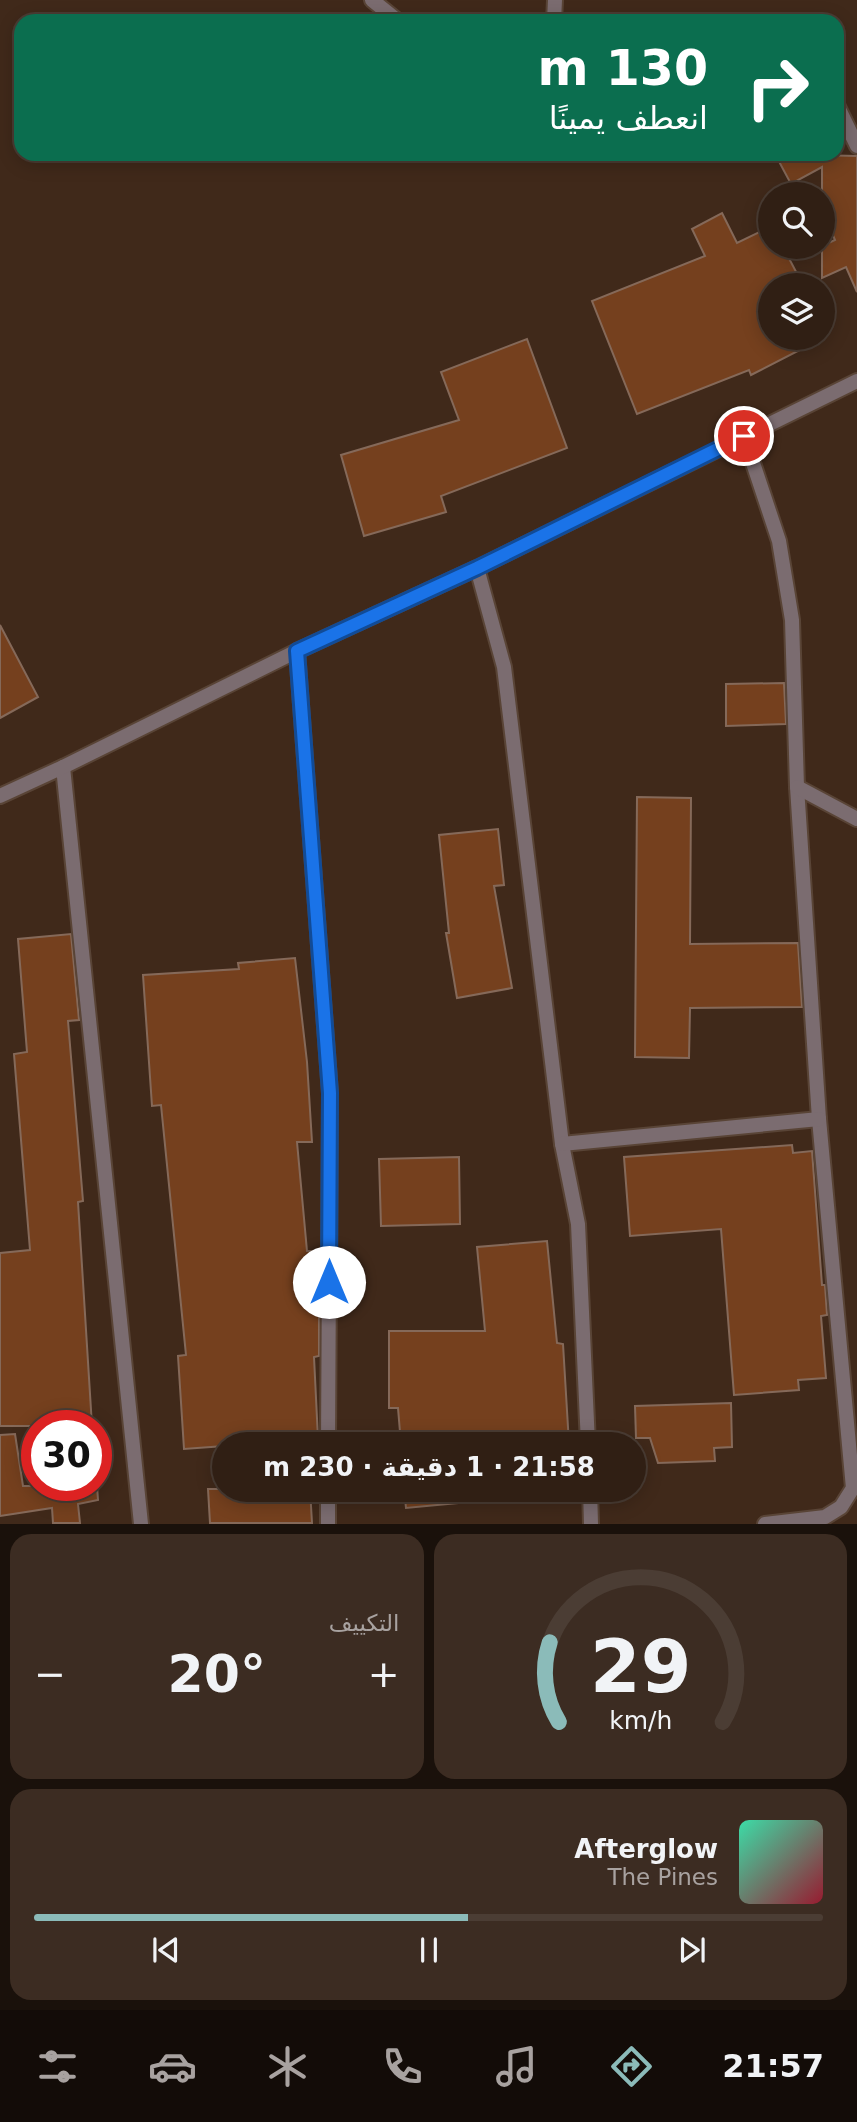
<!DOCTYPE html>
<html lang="ar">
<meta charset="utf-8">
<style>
:root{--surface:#301f14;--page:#3c2c22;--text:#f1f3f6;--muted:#a8a2a0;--line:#4b3d34;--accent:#8bbbb9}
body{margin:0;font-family:"DejaVu Sans",Vazirmatn,sans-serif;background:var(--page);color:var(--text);direction:rtl;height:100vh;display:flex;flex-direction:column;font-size:26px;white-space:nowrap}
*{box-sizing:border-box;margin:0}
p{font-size:23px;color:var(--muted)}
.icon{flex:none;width:38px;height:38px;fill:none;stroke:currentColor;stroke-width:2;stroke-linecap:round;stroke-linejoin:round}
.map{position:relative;height:1524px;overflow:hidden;direction:ltr}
.panel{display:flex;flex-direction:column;gap:10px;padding:10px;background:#1a110b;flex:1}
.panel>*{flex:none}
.hud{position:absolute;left:14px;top:14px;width:830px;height:147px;border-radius:21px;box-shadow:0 4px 18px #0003,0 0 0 2px var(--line);direction:rtl;background:#0b6e4f;color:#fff;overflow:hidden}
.buttons{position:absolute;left:758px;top:182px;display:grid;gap:14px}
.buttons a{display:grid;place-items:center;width:77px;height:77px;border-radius:50%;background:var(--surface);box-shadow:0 4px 18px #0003,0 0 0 2px var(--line);font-size:35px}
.speed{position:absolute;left:21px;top:1410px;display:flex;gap:14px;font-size:35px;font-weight:700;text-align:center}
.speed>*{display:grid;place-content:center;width:91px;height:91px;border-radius:50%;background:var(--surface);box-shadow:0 4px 18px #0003,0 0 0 2px var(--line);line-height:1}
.speed .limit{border:10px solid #d22;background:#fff;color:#111}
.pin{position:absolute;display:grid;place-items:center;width:60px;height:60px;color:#fff;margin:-30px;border:4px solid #fff;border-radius:50%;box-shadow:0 2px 7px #0007}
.me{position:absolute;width:77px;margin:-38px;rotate:0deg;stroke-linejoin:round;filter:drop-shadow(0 0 5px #0008)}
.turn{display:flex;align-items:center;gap:24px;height:147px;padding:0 21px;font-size:32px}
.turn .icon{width:91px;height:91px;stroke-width:2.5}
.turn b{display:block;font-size:49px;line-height:60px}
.big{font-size:52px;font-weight:600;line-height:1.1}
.panel .tile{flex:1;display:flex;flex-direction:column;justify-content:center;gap:10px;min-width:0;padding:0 24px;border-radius:21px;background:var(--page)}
.panel .dial{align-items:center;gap:0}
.dial svg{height:182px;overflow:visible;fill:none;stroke:var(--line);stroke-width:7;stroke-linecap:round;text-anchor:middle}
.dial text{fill:var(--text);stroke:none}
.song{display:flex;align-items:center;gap:21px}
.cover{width:84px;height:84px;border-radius:10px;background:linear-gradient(135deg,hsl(160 70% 55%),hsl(350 70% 35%))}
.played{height:7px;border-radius:4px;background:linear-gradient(90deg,var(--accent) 55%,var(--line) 55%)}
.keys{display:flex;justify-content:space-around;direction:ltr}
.heat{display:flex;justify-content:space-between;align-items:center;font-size:38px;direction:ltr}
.panel .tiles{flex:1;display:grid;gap:10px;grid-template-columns:1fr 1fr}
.tile:last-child{grid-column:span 2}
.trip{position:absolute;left:212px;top:1432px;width:434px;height:70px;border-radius:35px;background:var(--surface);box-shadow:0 4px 18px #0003,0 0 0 2px var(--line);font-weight:600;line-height:70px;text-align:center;direction:rtl}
.tab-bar{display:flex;height:112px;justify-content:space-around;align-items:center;background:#130c08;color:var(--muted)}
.tab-bar .icon{width:49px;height:49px}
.tab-bar .on{color:var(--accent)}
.tab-bar b{font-size:32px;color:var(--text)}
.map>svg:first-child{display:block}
.building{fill:#75401e;stroke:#856959;stroke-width:2}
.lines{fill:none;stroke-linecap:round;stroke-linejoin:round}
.minor-casing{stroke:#594436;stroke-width:18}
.tertiary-casing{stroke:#594436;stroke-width:18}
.minor{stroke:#7b6c70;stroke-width:14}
.tertiary{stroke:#7b6c70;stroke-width:14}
.route-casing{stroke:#114b97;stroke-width:18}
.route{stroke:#1a73e8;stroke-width:12}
</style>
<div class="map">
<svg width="857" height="1524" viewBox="0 0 857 1524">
<rect width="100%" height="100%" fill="#40291a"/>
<g class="building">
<polygon points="775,154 857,156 857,292 846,267 822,278 822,246 835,240 822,209 822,167 791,184"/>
<polygon points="722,213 737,243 770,227 770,247 783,247 803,285 770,285 770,338 823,338 751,375 749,370 637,414 592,301 705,256 692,229"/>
<polygon points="527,339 567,448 441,496 446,512 364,536 341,455 459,420 441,372"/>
<polygon points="0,625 38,697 0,718"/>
<polygon points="784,683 786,724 726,726 726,684"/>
<polygon points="637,797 691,798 690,944 798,943 802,1007 690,1008 689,1058 635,1057"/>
<polygon points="498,829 504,885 494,886 512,988 457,998 446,933 449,933 439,835"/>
<polygon points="71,934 79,1020 68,1021 83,1201 78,1202 92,1426 0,1426 0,1253 30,1250 14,1054 27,1052 18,939"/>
<polygon points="295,958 307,1062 312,1142 297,1142 307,1251 319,1251 319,1356 314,1357 318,1439 224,1444 224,1446 184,1449 178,1356 186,1355 161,1105 152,1106 143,975 239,969 238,963"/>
<polygon points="792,1145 793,1153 812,1151 822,1285 825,1285 827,1315 821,1316 826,1378 798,1380 799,1390 734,1395 721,1229 630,1236 624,1157"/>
<polygon points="459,1157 460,1224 381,1226 379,1159"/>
<polygon points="547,1241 557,1343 563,1344 569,1444 401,1444 398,1408 389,1408 389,1331 485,1331 477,1247"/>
<polygon points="731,1403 732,1447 714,1448 715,1461 658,1463 650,1438 636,1438 635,1406"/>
<polygon points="15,1434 23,1486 97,1486 98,1500 78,1504 80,1523 53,1523 52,1508 0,1516 0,1435"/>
<polygon points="208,1489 310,1489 312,1523 210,1523"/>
<polygon points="404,1489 568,1489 478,1495 479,1501 406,1508"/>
</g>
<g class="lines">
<g class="minor-casing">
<g id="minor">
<polyline points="372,0 398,21"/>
<polyline points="554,21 555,0"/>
<polyline points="836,103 857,146"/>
<polyline points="744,436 779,541 792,620 797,787 819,1119 853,1488 841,1507 825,1517 765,1524"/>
<polyline points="477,568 504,667 562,1144 578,1224 588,1444"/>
<polyline points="297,651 330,1093 328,1444"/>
<polyline points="63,767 141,1524"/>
<polyline points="797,787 857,819"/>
<polyline points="562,1144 819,1119"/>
<polyline points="590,1489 591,1524"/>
<polyline points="328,1524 328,1489"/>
</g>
</g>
<g class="tertiary-casing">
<polyline id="tertiary" points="0,796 63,767 297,651 477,568 857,381"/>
</g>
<use href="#minor" class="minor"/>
<use href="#tertiary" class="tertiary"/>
</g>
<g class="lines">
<g class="route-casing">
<polyline id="route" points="329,1282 330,1093 297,651 477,568 744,436"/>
</g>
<use href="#route" class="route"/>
</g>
</svg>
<div class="buttons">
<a><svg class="icon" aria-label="search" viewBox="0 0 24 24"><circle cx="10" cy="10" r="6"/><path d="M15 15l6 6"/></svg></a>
<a><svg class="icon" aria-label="layers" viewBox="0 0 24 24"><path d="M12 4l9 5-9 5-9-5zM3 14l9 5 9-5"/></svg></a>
</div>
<div class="speed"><div class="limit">30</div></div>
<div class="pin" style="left:744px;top:436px;background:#d93025"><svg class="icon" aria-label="arrive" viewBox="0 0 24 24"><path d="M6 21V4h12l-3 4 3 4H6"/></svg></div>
<svg class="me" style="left:329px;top:1282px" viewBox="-20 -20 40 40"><circle r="19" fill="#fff"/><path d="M0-13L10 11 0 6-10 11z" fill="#1a73e8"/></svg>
<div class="trip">21:58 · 1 دقيقة · 230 m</div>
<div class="hud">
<div class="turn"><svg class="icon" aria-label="right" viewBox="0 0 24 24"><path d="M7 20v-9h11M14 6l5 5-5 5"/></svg><div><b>130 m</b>انعطف يمينًا</div></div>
</div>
</div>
<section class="panel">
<div class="tiles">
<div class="tile dial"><svg viewBox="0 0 100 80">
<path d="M14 69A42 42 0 1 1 86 69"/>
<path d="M14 69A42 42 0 0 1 10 34" stroke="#8bbbb9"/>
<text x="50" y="56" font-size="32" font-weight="700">29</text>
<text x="50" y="72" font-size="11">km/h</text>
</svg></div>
<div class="tile"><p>التكييف</p>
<div class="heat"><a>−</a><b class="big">20°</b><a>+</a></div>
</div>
<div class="tile">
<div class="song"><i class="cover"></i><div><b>Afterglow</b><p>The Pines</p></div></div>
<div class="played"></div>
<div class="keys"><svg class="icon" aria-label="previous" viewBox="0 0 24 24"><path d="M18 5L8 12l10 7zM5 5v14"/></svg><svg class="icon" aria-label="pause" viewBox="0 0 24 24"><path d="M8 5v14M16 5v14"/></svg><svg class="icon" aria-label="next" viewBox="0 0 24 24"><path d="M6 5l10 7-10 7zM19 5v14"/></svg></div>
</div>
</div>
</section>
<nav class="tab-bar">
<b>21:57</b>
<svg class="icon on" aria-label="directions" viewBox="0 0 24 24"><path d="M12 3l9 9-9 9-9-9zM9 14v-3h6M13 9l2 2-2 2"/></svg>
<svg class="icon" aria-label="music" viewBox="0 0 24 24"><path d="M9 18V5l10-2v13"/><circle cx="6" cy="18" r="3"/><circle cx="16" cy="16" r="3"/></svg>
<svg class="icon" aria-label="phone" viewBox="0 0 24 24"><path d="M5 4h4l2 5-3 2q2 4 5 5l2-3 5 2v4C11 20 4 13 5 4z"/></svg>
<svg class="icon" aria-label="climate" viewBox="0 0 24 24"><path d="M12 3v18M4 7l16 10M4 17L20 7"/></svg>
<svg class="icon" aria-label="car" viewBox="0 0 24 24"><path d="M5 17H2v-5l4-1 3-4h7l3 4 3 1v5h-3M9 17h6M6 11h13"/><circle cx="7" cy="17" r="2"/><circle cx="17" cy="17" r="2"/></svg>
<svg class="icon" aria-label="filters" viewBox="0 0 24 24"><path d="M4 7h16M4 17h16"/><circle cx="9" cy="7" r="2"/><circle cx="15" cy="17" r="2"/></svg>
</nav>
